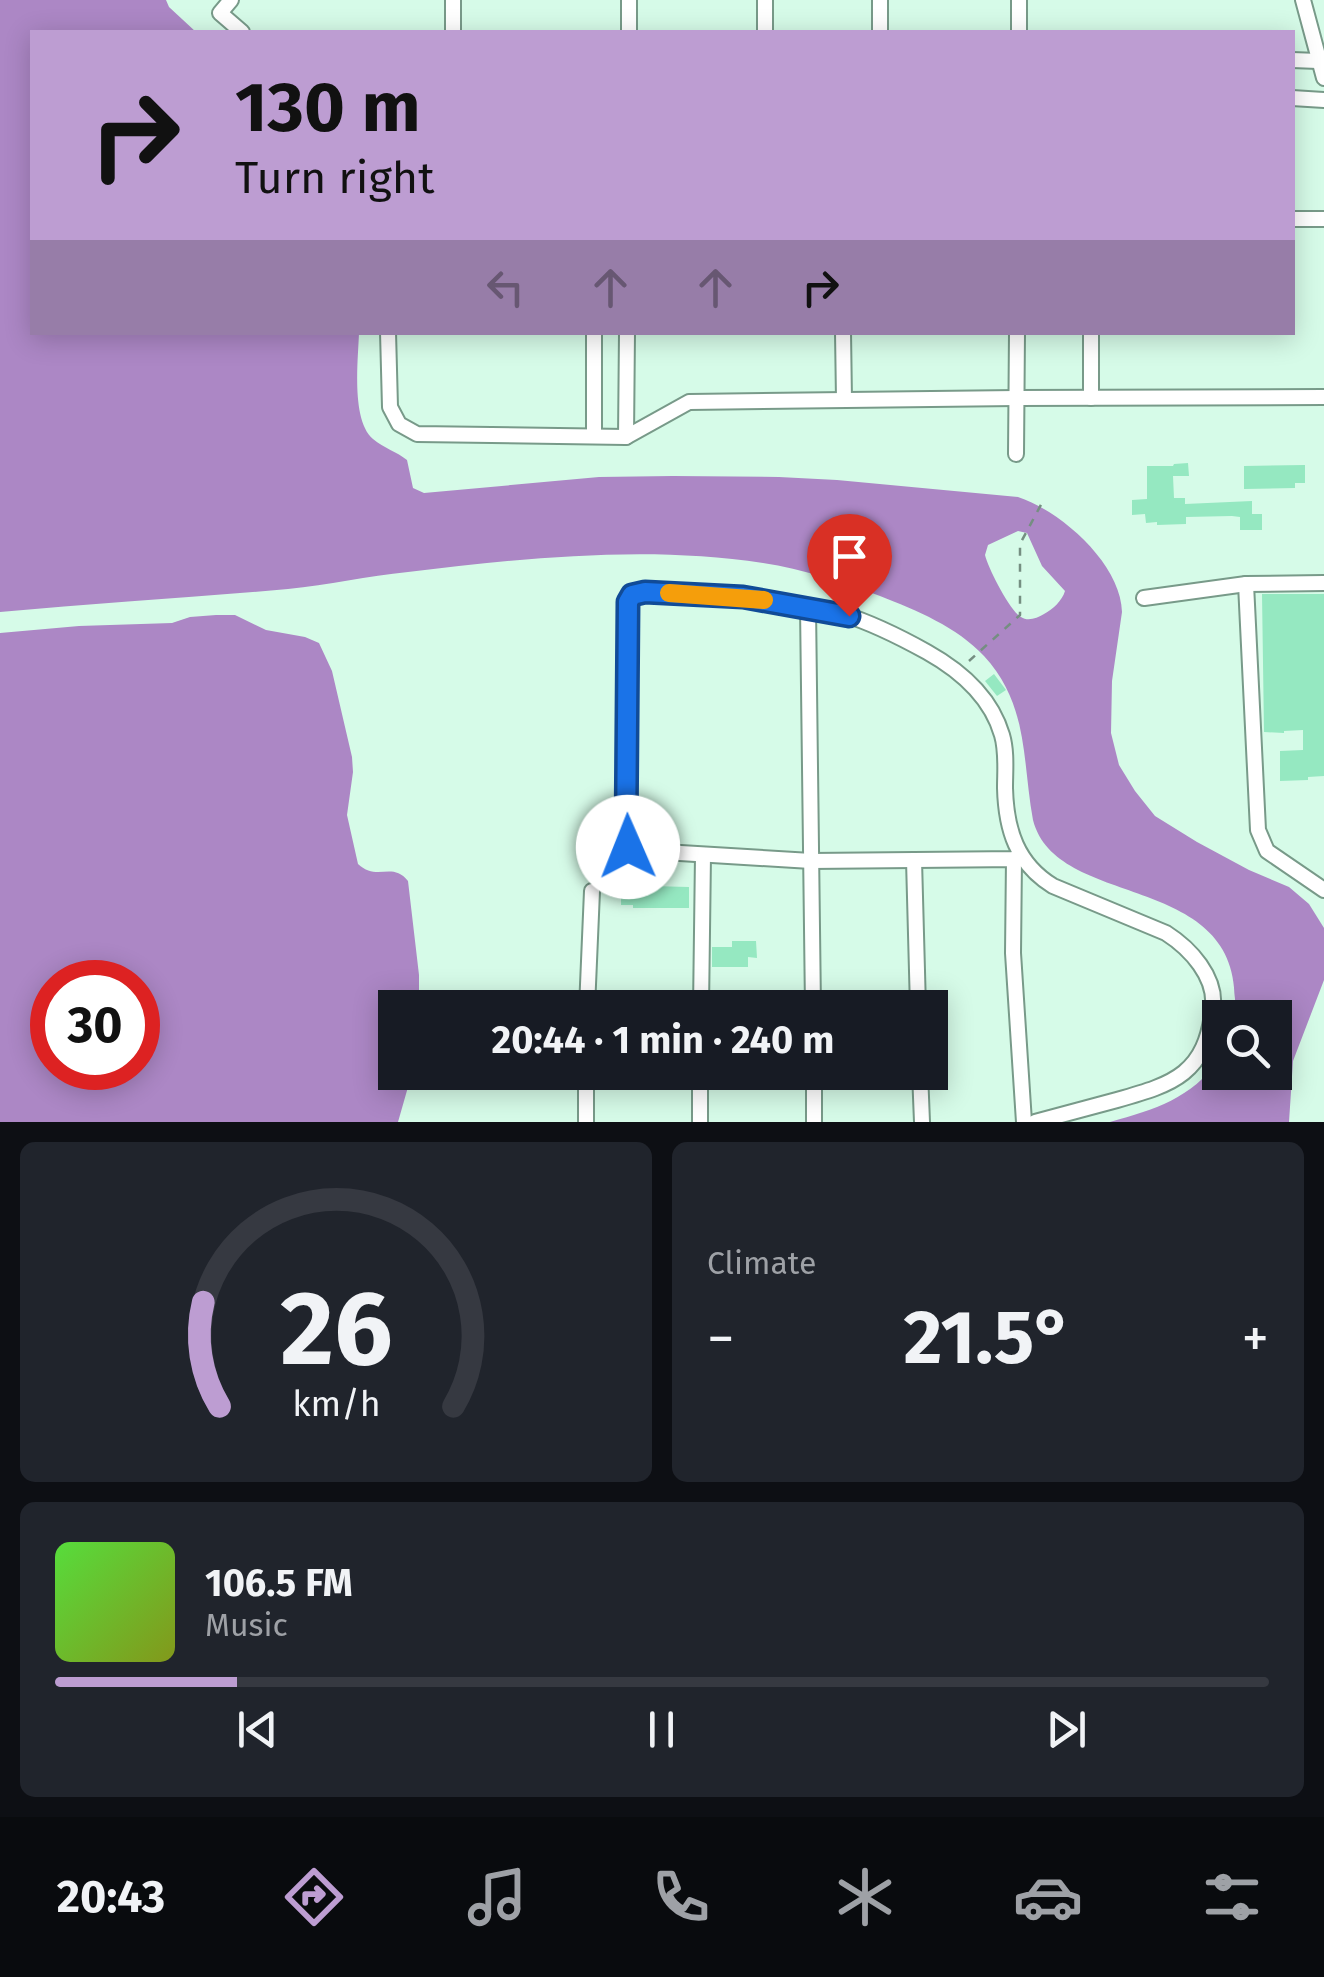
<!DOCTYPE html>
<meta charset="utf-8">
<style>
:root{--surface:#171b24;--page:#20242c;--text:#f1f3f6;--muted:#9ea1a6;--line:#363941;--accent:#bd9dd2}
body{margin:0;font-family:"Fira Sans",sans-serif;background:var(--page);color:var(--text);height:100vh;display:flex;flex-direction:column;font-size:38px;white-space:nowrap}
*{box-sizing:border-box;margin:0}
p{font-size:32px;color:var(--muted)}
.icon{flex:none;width:55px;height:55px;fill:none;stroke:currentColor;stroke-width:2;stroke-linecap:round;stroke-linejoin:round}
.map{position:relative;height:1122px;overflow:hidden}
.drawer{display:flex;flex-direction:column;gap:20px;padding:20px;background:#0d0f14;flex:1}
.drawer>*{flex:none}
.guide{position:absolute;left:30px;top:30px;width:1265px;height:305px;border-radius:0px;box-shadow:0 5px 25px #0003;background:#bd9dd2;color:#111;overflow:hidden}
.fabs{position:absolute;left:1202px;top:1000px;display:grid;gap:20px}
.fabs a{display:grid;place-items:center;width:90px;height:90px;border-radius:0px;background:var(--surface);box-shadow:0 5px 25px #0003;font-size:50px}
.speed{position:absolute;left:30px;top:960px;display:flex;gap:20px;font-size:50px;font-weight:700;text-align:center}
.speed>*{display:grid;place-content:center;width:130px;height:130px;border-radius:50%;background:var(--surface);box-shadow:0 5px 25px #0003;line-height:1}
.speed .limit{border:15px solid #d22;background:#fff;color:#111}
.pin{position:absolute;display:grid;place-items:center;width:85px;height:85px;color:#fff;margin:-102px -42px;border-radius:50% 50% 50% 0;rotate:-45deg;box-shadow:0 0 10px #0007}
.pin .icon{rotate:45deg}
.me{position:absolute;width:110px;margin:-55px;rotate:359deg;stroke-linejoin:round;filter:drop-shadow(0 0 8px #0008)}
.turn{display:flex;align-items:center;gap:35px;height:210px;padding:0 40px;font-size:45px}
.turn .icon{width:130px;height:130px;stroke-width:2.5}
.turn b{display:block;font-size:70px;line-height:85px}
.lanes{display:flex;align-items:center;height:95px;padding:0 40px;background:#0003;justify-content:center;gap:50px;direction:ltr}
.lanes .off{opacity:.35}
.big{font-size:75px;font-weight:700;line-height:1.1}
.drawer .tile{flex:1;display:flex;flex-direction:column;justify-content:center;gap:15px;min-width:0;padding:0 35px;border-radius:15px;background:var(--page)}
.drawer .dial{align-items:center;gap:0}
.dial svg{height:260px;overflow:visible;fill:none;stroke:var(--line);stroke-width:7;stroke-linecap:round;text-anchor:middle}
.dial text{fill:var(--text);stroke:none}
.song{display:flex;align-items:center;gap:30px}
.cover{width:120px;height:120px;border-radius:15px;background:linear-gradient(135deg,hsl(110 70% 55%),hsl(70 70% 35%))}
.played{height:10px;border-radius:5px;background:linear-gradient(90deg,var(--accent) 15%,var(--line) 15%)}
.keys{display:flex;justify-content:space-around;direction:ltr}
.heat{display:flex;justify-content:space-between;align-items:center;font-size:55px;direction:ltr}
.drawer .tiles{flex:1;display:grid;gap:20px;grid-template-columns:1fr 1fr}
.tile:last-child{grid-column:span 2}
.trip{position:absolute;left:378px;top:990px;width:570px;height:100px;border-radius:0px;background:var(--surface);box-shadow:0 5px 25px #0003;font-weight:700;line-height:100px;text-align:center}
.tab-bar{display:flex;height:160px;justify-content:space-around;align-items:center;background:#090b0e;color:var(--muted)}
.tab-bar .icon{width:70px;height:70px}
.tab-bar .on{color:var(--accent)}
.tab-bar b{font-size:45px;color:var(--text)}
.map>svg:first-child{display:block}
.water{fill:#ac87c5;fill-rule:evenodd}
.building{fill:#95e8c1}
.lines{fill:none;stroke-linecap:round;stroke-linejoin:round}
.minor-casing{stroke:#789a89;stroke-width:18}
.path{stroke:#758e81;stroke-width:2.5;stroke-dasharray:8 8;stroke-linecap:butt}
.minor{stroke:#fff;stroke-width:14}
.route-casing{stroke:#114b97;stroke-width:25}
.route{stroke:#1a73e8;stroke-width:18}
.slow{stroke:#f59e0b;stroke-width:18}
</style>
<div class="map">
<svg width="1324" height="1122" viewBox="0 0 1324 1122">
<rect width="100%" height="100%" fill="#d6fbe8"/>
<g class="water">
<path d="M0,0H166L169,7L196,32H32V332L359,333C358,361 351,420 373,439C384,448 397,452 407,460L413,488L424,493L599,477L673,476L779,477L837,480L1018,497C1061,511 1121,564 1122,612L1112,681L1111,733L1119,765L1135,791L1155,816L1197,842L1249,870L1289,887L1309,904L1324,928V980L1293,1061L1289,1122H1110C1156,1109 1190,1099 1220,1059V1072H1275V1018L1234,1017C1251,867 1057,914 1033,820C1022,760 1029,705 984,656C957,627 916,610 880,596C842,582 803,569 763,563C646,545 525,558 408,572C368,576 328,585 288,589C192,598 96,603 0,612ZM1018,531L1027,533L1042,566L1065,591C1062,601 1053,609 1044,614C1037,618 1028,622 1021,617C1010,611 988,568 985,555L988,545Z"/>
<path d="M216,615H235L266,630L305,637L319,643L332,671L352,757L353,772L347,815L358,864C377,882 392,861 408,881L419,975V1007L395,1008V1072L412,1073L398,1122H0V633L79,626L172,623L190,617ZM52,982H138V1068H52Z"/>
</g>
<g class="building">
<polygon points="1188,463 1189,476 1173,476 1174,498 1185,498 1185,504 1252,501 1252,514 1262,514 1262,530 1240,530 1240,517 1232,516 1186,517 1186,524 1157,525 1157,522 1146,523 1145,514 1132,515 1132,500 1147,499 1147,466 1173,466 1174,464"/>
<polygon points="1305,465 1305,483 1295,483 1295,488 1244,489 1244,466"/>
<polygon points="1262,594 1324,594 1324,776 1308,777 1308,780 1280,781 1280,751 1303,750 1303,730 1284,731 1284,733 1264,732"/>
<polygon points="994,674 1006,690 997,696 985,681"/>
<polygon points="635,863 650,863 650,886 689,887 689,908 633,908 633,905 621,905 621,870 634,870"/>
<polygon points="732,941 756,941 757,958 748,957 748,967 712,967 712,947 732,947"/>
<polygon points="623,990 647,991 646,1008 623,1008"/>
</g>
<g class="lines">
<g class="minor-casing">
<g id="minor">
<polyline points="231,0 220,13 242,32"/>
<polyline points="1303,0 1324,78"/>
<polyline points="453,32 453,0"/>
<polyline points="629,32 629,0"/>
<polyline points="765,32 765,0"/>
<polyline points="880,32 880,0"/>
<polyline points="1019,32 1019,0"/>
<polyline points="1292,60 1318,61"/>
<polyline points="1292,98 1324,100"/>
<polyline points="1292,219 1324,219"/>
<polyline points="388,332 390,407 399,424 417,434 626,437 689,402 1016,398 1324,397"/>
<polyline points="843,332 844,400"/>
<polyline points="1091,332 1091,398"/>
<polyline points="594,436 594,332"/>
<polyline points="626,437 627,332"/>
<polyline points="1016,454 1017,332"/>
<polyline points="1246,584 1258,830 1267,851 1324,890"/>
<polyline points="1144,598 1246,584 1324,583"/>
<polyline points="808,607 813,1008"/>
<polyline points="1014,859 1013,953 1024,1122"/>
<path d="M1021,859L811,861L631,850L627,839L630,598L633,595L645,592C702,594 758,597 813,608C823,611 833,611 843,614C872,623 900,637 927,652C961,671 991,697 1002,735C1007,752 1005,771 1005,788C1006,830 1017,864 1053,886L1166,933C1191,949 1216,977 1213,1007C1206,1074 1174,1084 1117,1100C1090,1107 1062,1115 1035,1122"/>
<polyline points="914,860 918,1008"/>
<polyline points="587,1008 592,891"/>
<polyline points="701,1008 703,855"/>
<polyline points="814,1072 814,1122"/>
<polyline points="920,1072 922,1122"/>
<polyline points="586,1122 586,1072"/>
<polyline points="700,1122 700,1072"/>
</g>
</g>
<polyline class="path" points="969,661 1020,615 1020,544 1043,501"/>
<use href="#minor" class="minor"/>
</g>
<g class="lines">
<g class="route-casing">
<polyline id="route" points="628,847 626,840 628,602 632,595 645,592 743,597 849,616"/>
</g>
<use href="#route" class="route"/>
<polyline class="slow" points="669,593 764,600"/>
</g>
</svg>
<div class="fabs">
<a><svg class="icon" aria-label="search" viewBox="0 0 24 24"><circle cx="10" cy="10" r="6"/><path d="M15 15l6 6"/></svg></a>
</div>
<div class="speed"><div class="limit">30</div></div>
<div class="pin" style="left:849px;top:616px;background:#d93025"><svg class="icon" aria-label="arrive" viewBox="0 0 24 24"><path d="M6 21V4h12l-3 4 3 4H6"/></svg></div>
<svg class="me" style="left:628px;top:847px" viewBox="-20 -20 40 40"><circle r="19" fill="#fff"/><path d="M0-13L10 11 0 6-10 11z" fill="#1a73e8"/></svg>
<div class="trip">20:44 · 1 min · 240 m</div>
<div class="guide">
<div class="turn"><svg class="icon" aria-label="right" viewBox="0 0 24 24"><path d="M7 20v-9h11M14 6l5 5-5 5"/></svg><div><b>130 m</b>Turn right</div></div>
<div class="lanes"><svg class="icon off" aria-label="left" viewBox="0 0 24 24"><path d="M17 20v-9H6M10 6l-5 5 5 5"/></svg><svg class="icon off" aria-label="ahead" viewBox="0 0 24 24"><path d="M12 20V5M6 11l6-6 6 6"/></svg><svg class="icon off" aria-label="ahead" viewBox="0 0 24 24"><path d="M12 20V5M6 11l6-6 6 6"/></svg><svg class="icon" aria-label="right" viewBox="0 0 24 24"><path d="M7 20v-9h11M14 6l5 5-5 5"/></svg></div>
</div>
</div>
<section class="drawer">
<div class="tiles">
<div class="tile dial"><svg viewBox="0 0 100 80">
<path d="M14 69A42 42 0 1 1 86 69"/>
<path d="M14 69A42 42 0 0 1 9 37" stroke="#bd9dd2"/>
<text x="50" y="56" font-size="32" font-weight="700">26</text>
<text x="50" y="72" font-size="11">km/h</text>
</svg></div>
<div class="tile"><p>Climate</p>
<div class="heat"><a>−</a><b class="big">21.5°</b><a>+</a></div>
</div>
<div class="tile">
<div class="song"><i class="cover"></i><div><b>106.5 FM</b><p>Music</p></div></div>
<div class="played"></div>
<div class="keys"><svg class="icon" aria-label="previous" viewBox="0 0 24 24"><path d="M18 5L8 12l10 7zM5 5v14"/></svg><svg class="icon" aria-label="pause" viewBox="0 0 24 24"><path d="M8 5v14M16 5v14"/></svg><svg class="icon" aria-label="next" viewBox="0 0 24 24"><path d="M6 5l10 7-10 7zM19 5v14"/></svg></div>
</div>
</div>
</section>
<nav class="tab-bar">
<b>20:43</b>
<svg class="icon on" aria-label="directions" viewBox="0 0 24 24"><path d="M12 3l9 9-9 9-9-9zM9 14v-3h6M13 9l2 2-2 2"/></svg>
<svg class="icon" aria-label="music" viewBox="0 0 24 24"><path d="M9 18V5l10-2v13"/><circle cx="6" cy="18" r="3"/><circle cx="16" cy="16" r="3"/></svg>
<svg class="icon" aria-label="phone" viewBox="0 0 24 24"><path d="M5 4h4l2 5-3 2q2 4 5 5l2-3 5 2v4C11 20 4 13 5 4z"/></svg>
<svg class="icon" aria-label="climate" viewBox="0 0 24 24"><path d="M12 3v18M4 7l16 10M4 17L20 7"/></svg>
<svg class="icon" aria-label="car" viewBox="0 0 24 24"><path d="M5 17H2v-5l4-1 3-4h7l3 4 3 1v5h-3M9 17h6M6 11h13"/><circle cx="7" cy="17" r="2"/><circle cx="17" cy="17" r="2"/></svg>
<svg class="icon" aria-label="filters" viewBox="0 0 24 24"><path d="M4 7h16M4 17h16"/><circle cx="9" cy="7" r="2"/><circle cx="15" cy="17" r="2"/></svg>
</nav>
